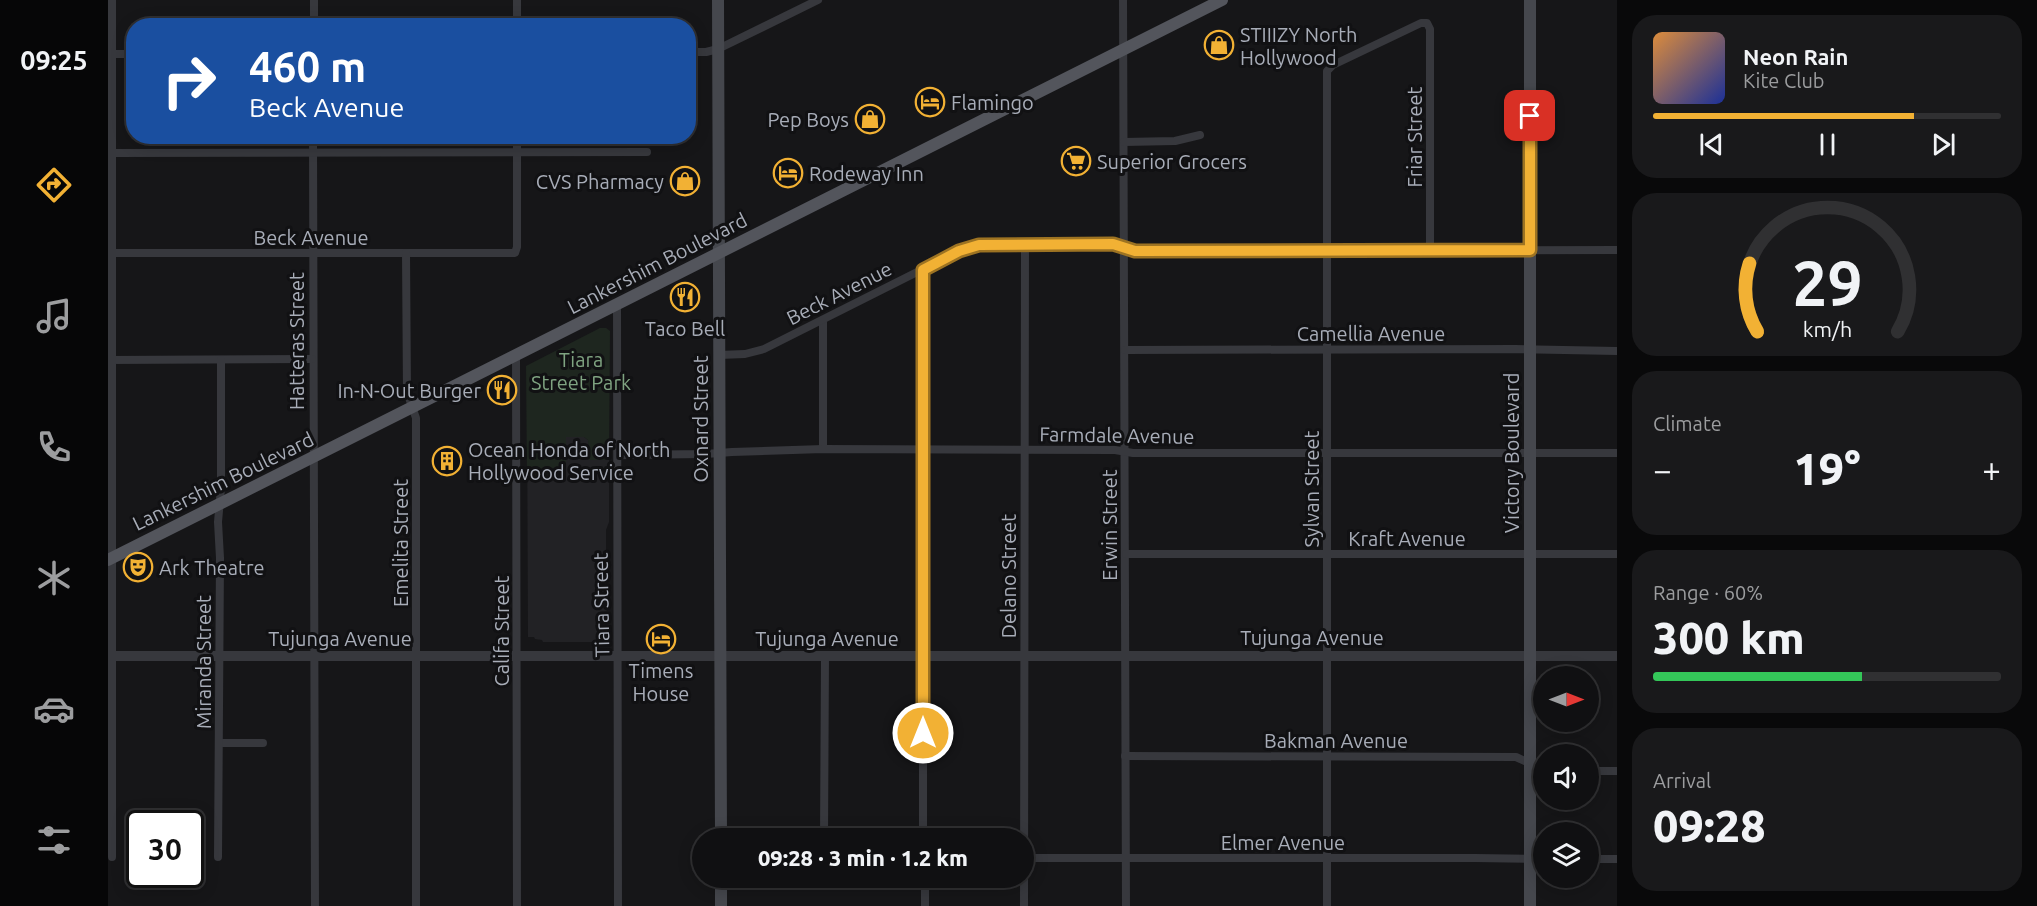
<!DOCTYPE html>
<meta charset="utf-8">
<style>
:root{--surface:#101012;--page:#19191b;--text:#f1f3f6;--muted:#9c9d9f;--line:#303032;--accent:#f2b134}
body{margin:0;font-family:Ubuntu,sans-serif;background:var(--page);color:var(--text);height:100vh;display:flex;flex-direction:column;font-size:22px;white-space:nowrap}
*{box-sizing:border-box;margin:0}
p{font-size:20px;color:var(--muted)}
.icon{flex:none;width:33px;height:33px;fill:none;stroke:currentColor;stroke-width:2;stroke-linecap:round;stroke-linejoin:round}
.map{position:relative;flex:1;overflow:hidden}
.drawer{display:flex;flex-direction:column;gap:15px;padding:15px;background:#09090a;width:420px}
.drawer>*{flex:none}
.guide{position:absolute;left:18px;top:18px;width:570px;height:126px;border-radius:24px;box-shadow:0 3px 15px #0003,0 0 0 2px var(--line);background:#1a4fa0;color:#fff;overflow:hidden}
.needle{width:39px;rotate:90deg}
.controls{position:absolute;left:1425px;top:666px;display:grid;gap:12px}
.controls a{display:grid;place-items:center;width:66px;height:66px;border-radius:50%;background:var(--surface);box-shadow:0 3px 15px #0003,0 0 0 2px var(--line);font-size:30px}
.speed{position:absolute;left:18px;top:810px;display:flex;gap:12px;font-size:30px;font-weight:700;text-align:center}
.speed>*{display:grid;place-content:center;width:78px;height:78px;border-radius:50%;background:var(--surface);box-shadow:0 3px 15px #0003,0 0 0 2px var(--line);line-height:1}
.speed .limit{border:3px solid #111;border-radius:9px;background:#fff;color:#111}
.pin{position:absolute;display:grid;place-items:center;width:51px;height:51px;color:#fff;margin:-26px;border-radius:12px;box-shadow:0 3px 9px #0006}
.me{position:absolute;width:66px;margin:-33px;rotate:0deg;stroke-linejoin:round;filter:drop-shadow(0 0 4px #0008)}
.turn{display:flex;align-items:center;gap:21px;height:126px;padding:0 24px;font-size:27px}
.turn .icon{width:78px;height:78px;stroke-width:2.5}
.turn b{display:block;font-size:42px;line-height:51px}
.big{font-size:45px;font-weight:800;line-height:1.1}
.drawer .tile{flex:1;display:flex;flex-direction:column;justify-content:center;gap:9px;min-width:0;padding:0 21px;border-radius:24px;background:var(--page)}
.drawer .dial{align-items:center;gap:0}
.dial svg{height:156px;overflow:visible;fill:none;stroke:var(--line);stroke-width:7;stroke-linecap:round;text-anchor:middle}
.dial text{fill:var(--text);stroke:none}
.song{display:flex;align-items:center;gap:18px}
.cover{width:72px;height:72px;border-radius:9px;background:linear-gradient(135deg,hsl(30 70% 55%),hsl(230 70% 35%))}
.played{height:6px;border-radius:3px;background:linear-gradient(90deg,var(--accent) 75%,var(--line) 75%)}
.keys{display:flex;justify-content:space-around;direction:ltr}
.heat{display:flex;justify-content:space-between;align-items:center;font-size:33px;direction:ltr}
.charge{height:9px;border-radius:4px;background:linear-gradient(90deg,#34c759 60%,var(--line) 0)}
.trip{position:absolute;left:584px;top:828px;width:342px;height:60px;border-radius:30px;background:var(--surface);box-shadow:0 3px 15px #0003,0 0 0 2px var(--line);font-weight:800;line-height:60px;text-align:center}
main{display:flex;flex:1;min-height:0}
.tab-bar{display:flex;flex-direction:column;width:108px;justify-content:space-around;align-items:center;background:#060607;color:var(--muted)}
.tab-bar .icon{width:42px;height:42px}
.tab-bar .current{color:var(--accent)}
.tab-bar b{font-size:27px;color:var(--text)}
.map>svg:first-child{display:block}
.built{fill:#222225}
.green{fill:#1e261f}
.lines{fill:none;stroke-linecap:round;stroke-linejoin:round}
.minor{stroke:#37383d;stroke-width:8}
.tertiary{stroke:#37383d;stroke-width:10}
.secondary{stroke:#45474d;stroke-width:12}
.primary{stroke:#53555c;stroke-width:12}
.route-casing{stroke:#9d7322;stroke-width:15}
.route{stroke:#f2b134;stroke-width:10}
.labels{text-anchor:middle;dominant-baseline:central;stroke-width:6;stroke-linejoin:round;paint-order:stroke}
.poi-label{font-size:20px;fill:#a8adb8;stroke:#111113;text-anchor:start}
.street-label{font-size:20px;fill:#a8adb8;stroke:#111113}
.park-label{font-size:20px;fill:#7fa381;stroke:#111113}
</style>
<main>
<nav class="tab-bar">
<b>09:25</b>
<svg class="icon current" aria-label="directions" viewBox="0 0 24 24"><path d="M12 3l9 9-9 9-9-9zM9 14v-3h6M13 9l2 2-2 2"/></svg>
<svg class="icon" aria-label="music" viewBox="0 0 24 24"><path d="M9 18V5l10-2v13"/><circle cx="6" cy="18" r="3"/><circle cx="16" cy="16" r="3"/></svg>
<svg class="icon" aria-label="phone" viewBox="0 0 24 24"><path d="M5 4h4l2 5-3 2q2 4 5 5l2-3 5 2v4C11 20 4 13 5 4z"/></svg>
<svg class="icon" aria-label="climate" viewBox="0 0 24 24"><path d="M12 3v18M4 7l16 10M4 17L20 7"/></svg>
<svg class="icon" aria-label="car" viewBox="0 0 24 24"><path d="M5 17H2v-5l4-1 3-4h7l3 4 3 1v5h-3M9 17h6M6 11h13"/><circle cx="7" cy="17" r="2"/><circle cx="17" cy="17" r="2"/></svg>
<svg class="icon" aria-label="filters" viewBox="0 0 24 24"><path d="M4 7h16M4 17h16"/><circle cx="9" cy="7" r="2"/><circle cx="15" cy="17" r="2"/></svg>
</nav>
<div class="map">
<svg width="1509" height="906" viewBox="0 0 1509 906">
<rect width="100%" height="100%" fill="#161618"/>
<polygon class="built" points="419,392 458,392 476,437 480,440 481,460 501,460 501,522 498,530 498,599 501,599 502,637 499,642 435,642 434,640 427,639 426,637 420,637"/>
<polygon class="green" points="492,328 498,328 502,331 501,460 481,460 480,440 476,437 458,437 458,478 419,478 418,366"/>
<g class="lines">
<g class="minor">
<polyline points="4,0 4,857"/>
<polyline points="206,0 206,26"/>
<polyline points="1015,0 1018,906"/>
<polyline points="409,26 409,0"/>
<polyline points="580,52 598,52 610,49 710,0"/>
<polyline points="0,54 26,54"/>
<polyline points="205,136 207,906"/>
<polyline points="1016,142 1067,141 1092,135"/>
<polyline points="0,153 539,152"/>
<polyline points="0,253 407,253 409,247 409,136"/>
<polyline points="298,253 299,392 308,418 308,906"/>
<polyline points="509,304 510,906"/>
<polyline points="715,320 715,449"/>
<polyline points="1017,350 1407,349 1509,351"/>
<polyline points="408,355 409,906"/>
<polyline points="611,355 637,354 656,349 851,251 871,245 1005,245 1027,251 1509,250"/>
<polyline points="0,360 204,359"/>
<polyline points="510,455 598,454 624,452 715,449 1007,450 1025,453 1509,453"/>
<polyline points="1018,554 1509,554"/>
<polyline points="111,743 155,743"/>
<polyline points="1017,756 1408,757 1436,770"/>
<polyline points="1480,771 1509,771"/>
<polyline points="716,838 717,656"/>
<polyline points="815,838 815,270"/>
<polyline points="110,857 112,558 110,522 113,488 113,360"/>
<polyline points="915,858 1367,858 1436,859"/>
<polyline points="1480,859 1509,859"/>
<polyline points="817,906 817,878"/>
<polyline points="916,906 917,245"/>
<polyline points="1219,906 1219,71 1225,65 1313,23 1319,23 1322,29 1322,251"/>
</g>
<polyline class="tertiary" points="0,656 1509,656"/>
<g class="secondary">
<polyline points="610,0 613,838"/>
<polyline points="1422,0 1422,906"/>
<polyline points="613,906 613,878"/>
</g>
<polyline class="primary" points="0,560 1114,0"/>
</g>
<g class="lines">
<g class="route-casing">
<polyline id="route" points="815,733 815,270 851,251 871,245 1005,244 1027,251 1422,250 1422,116"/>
</g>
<use href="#route" class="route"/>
</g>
<defs>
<g id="shop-ring" transform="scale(1.5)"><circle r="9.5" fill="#111113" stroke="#f2b134" stroke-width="1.5"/><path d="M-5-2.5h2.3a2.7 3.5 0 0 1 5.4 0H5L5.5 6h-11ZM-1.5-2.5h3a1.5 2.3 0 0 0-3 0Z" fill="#f2b134"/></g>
<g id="hotel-ring" transform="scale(1.5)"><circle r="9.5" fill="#111113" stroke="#f2b134" stroke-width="1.5"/><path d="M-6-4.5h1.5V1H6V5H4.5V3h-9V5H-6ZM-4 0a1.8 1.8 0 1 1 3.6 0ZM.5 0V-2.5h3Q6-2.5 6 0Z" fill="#f2b134"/></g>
<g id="supermarket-ring" transform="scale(1.5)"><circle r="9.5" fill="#111113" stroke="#f2b134" stroke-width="1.5"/><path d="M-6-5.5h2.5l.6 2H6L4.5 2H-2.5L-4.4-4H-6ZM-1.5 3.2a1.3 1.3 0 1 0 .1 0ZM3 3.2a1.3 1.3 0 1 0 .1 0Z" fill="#f2b134"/></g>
<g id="restaurant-ring" transform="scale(1.5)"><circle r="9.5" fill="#111113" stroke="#f2b134" stroke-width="1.5"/><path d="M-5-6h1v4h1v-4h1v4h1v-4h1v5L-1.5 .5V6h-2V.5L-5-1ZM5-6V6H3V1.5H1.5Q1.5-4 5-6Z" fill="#f2b134"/></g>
<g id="building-ring" transform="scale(1.5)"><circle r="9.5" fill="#111113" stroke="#f2b134" stroke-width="1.5"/><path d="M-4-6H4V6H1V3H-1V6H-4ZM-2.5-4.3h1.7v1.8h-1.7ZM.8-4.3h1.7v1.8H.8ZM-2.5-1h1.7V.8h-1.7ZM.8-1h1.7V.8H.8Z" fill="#f2b134"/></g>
<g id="theatre-ring" transform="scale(1.5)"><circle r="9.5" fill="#111113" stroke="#f2b134" stroke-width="1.5"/><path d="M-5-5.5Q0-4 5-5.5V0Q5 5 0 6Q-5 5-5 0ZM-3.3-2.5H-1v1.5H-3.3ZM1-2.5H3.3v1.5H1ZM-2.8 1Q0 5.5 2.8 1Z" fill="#f2b134"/></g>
</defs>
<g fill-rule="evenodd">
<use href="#shop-ring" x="1111" y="45"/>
<use href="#hotel-ring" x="822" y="102"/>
<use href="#shop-ring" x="762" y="119"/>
<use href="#supermarket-ring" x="968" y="161"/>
<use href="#hotel-ring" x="680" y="173"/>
<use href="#shop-ring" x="577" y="181"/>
<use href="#restaurant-ring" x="577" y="297"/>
<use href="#restaurant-ring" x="394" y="390"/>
<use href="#building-ring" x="339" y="461"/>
<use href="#theatre-ring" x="30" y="567"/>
<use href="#hotel-ring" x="553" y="639"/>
</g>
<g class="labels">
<g class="poi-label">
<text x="1132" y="34">STIIIZY North<tspan x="1132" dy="23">Hollywood</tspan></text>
<text x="843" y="102">Flamingo</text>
<text x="741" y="119" text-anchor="end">Pep Boys</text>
<text x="989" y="161">Superior Grocers</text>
<text x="701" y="173">Rodeway Inn</text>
<text x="556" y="181" text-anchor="end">CVS Pharmacy</text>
<text x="577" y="328" text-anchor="middle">Taco Bell</text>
<text x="373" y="390" text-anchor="end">In-N-Out Burger</text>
<text x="360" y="449">Ocean Honda of North<tspan x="360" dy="23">Hollywood Service</tspan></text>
<text x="51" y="567">Ark Theatre</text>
<text x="553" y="670" text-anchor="middle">Timens<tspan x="553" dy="23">House</tspan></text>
</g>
<g class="street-label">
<text transform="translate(1306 137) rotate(-90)">Friar Street</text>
<text x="203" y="237">Beck Avenue</text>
<text transform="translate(549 263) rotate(-27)">Lankershim Boulevard</text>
<text transform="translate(731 293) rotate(-27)">Beck Avenue</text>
<text x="1263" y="333">Camellia Avenue</text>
<text transform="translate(188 341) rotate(-90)">Hatteras Street</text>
<text transform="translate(592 419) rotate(-90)">Oxnard Street</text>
<text transform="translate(1009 435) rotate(1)">Farmdale Avenue</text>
<text transform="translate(1403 453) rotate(-90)">Victory Boulevard</text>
<text transform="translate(115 481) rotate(-26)">Lankershim Boulevard</text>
<text transform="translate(1203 489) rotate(-90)">Sylvan Street</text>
<text transform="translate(1001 525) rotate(-90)">Erwin Street</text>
<text x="1299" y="538">Kraft Avenue</text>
<text transform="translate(292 543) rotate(-90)">Emelita Street</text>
<text transform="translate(900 576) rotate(-90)">Delano Street</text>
<text transform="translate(493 605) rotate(-91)">Tiara Street</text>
<text transform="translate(393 631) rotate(-90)">Califa Street</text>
<text x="1204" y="637">Tujunga Avenue</text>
<text x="232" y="638">Tujunga Avenue</text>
<text x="719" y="638">Tujunga Avenue</text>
<text transform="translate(95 662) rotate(-90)">Miranda Street</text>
<text x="1228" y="740">Bakman Avenue</text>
<text x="1175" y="842">Elmer Avenue</text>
</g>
<g class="park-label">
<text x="473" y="359">Tiara<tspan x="473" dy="23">Street Park</tspan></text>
</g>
</g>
</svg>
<div class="controls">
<a><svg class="needle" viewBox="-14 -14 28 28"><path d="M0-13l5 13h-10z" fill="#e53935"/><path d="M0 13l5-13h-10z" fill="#9c9d9f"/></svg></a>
<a><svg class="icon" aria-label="sound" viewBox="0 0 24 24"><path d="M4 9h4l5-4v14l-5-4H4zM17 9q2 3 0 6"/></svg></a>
<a><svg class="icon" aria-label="layers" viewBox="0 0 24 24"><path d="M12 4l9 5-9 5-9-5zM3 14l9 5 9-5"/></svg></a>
</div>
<div class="speed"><div class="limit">30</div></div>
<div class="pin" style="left:1422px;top:116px;background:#d93025"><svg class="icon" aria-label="arrive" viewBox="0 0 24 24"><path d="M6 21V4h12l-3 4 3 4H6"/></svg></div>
<svg class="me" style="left:815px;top:733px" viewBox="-20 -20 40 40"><circle r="17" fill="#f2b134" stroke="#fff" stroke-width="3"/><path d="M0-11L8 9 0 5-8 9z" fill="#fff"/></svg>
<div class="trip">09:28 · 3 min · 1.2 km</div>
<div class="guide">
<div class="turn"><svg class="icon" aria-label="right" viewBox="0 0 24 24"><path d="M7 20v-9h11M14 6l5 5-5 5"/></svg><div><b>460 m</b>Beck Avenue</div></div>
</div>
</div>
<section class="drawer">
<div class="tile">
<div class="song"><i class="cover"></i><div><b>Neon Rain</b><p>Kite Club</p></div></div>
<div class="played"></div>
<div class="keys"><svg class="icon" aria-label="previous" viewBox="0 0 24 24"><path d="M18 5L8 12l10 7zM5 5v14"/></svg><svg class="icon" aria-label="pause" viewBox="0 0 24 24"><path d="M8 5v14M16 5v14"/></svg><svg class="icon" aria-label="next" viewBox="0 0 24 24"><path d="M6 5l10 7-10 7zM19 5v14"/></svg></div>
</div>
<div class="tile dial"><svg viewBox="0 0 100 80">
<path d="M14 69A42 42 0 1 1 86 69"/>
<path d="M14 69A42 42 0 0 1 10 34" stroke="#f2b134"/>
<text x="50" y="56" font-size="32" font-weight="700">29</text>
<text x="50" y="72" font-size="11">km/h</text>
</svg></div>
<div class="tile"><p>Climate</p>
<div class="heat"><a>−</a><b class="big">19°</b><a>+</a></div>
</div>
<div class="tile"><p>Range · 60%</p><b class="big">300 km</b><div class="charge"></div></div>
<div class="tile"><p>Arrival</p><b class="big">09:28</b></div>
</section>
</main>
